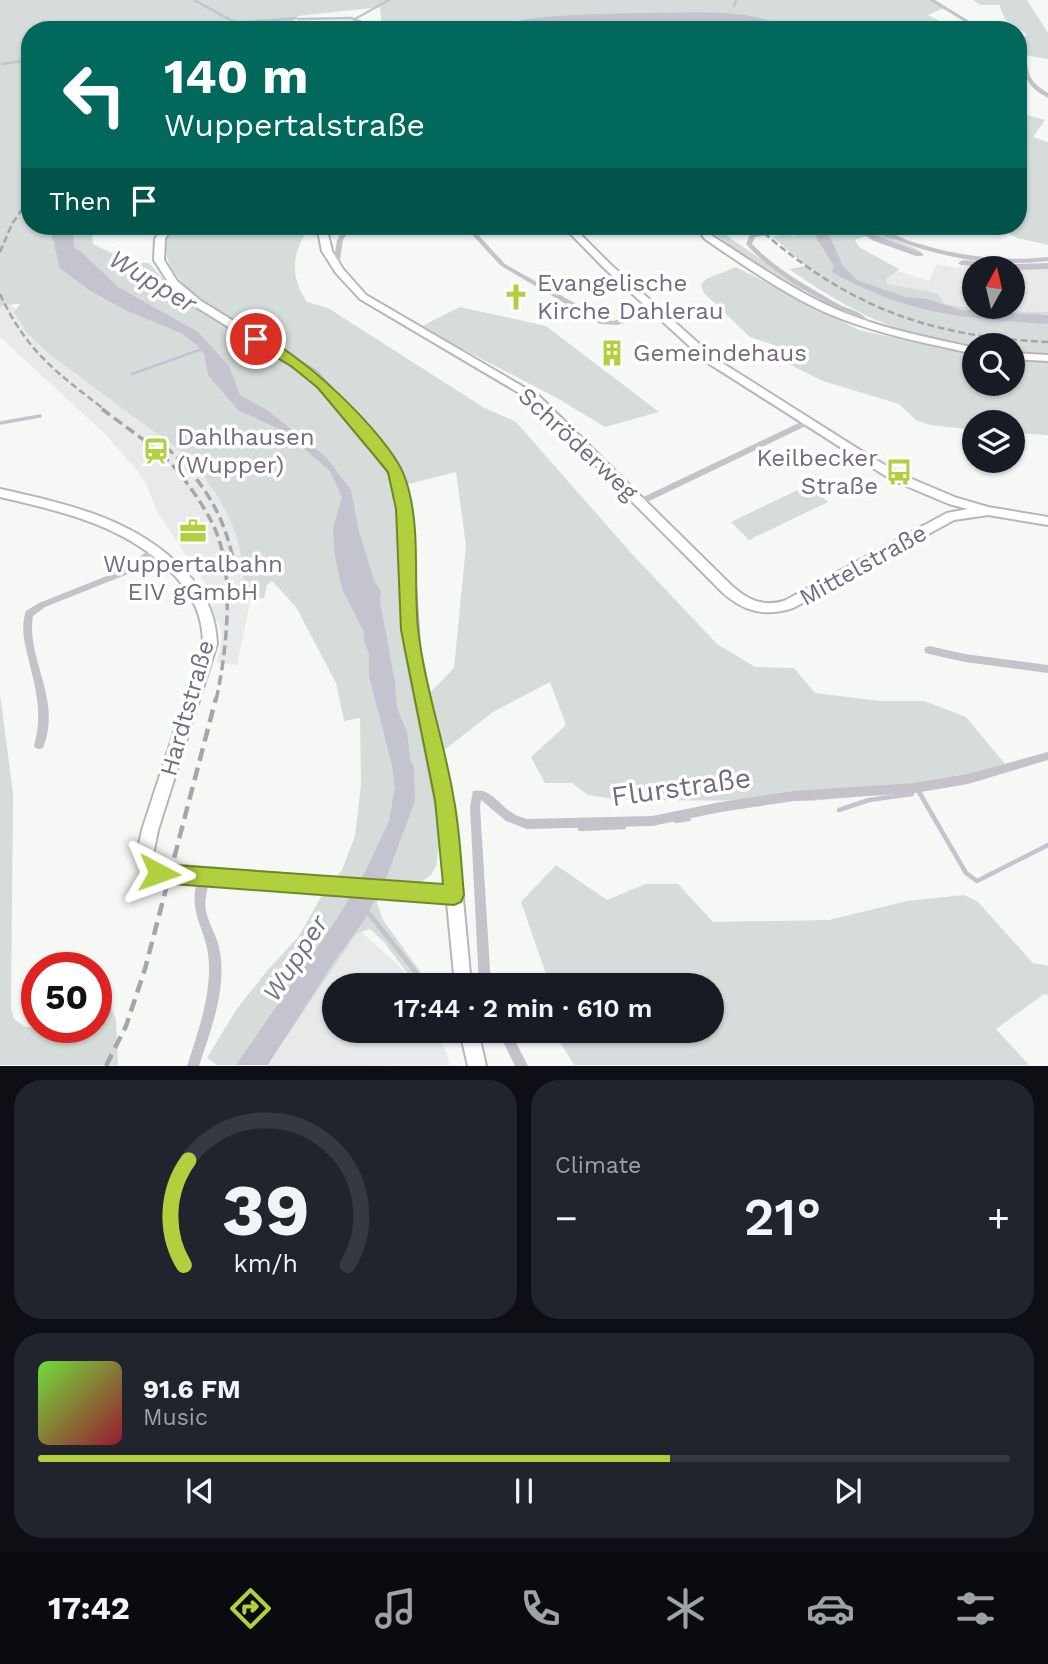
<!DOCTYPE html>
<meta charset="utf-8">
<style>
:root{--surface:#171b24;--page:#20242c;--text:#f1f3f6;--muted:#9ea1a6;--line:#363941;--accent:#b1d03e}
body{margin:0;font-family:"Work Sans",sans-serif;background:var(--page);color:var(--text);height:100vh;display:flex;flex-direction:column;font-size:26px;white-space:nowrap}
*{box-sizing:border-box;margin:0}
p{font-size:23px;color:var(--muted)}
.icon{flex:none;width:38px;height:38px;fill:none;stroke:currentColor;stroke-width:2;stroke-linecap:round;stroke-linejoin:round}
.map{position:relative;height:1066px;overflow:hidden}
.side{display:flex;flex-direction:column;gap:14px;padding:14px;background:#0d0f14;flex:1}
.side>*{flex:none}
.guide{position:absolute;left:21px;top:21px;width:1006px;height:214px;border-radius:28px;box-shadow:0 2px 5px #0004;background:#00695c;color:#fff;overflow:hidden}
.needle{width:46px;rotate:8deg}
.tools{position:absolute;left:962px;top:256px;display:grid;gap:14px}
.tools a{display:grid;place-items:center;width:63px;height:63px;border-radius:50%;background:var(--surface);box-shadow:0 2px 5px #0004;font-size:35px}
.speed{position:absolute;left:21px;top:952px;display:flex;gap:14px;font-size:35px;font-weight:700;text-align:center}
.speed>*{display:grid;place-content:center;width:91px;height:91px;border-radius:50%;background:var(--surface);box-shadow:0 2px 5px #0004;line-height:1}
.speed .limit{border:10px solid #d22;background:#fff;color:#111}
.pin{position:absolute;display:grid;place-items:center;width:60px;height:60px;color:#fff;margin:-30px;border:4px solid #fff;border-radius:50%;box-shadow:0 2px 7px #0007}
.me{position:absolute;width:77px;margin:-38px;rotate:94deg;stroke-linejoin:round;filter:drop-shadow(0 0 5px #0008)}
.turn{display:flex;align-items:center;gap:24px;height:147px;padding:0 28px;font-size:32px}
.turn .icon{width:91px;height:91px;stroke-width:2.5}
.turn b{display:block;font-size:49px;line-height:60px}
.then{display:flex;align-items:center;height:66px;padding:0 28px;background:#0003;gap:14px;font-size:26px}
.big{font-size:52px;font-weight:600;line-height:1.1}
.side .widget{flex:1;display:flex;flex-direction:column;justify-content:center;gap:10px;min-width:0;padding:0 24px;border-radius:28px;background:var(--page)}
.side .dial{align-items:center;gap:0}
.dial svg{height:182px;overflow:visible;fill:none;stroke:var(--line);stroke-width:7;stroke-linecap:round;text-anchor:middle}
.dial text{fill:var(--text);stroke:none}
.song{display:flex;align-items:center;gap:21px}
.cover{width:84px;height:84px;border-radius:10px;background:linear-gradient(135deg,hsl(100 70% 55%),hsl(350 70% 35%))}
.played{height:7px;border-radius:4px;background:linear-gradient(90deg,var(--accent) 65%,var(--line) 65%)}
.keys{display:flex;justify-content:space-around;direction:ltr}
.heat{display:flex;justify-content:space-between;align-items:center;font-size:38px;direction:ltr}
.side .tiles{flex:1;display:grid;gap:14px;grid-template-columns:1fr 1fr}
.widget:last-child{grid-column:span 2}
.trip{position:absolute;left:322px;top:973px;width:402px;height:70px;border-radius:35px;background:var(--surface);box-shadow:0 2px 5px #0004;font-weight:600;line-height:70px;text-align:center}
.menu{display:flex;height:112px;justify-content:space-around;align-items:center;background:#090b0e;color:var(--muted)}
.menu .icon{width:49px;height:49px}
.menu .selected{color:var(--accent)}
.menu b{font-size:32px;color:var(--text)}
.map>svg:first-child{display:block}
.built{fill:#e8e9e9;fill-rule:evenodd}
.green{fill:#d5dcda}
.water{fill:#c5c3ce}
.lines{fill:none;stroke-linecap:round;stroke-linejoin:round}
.stream-far2{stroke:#c5c3ce;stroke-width:2.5}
.stream-far1{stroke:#c5c3ce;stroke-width:3.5}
.stream{stroke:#c5c3ce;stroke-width:4.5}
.canal{fill:#c5c3ce;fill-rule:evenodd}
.secondary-casing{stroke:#b8b5bd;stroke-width:4}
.street{fill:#c5c2c9;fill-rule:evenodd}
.secondary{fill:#fff;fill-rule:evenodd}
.rail-far2{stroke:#a8a4ae;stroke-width:2.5;stroke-dasharray:7 3.5;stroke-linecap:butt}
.rail-far1{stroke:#a8a4ae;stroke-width:3.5;stroke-dasharray:10 5;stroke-linecap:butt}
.rail{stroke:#a8a4ae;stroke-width:4.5;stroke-dasharray:13 7;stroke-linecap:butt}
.route{fill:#b1d03e;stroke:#738728;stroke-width:2}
.labels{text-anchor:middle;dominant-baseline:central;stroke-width:7;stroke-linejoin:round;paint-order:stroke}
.poi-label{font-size:24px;fill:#756a83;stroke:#fff;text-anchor:start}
.street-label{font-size:24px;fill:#756a83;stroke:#fff}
.water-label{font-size:26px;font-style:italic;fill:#78718c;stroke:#fff}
.near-street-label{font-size:28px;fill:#756a83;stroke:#fff}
</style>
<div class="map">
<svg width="1048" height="1066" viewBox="0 0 1048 1066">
<rect width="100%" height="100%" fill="#f6f8f6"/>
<g class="built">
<path d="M936,264L957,268L970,264H1048V314L1034,315L946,306L936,293L887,284L888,279L897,271L929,281ZM975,268H1013V306H975Z"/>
<polygon points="6,301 227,485 254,584 237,665 217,663 222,638 219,623 207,616 213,603 210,591 157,512 147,485 136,469 104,433 0,337 0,308"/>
<polygon points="358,929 400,967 414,985 334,985 334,1031 438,1031 450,1065 268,1066 330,968"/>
</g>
<g class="green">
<path d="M0,0H929L944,8L928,15L956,29L382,30L380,7L298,16L290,24L328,30H30V226H91L93,244L130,262L149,263L167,283L194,304L310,374L367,437L397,486L406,648L439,814V845L436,866L431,875L420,883L412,886L381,884L377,903L383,920L430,985H416L384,942L370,929L357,933L267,1065H217L207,1058L236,1010L266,972L299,936L322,895L342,870L355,836L361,785L360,718L344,721L336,683L296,607L272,581L267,585L264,598L242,600C249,541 223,494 183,453L48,353L28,334L14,312L20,304L3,305L0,308Z"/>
<polygon points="973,0 1027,0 1048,33 1048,59 1023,55 1019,43 1027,34 1006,21 999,5 981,5"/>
<polygon points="1019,113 1045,120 1033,137 1048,142 1048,245 1017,238 1007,232 975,230 954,226 1018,226 1018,166 1021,165 1019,163"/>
<path d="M175,226H310C292,253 289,274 307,302L328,308L483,407L516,422L632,554L717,644L755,667L794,668L815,693L880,701H924L966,717L1010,770L936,789L811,801L620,800L588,795L572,783H545L531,757L566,725L550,682L493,712L439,754L426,697L454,668L466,546L456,472L405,485C386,454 353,408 325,384C293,356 125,282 175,226Z"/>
<path d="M709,226H719L730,238L806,290C781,290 738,250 716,235Z"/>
<path d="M790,226H861L921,251L919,256L866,236L855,240L859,247L899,269L887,279V284L937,293L944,304L990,311L1048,312V354L1013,353V345H975V348C898,335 852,313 789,269L806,266L773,237L787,233L792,236L797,235L798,231Z"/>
<polygon points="736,267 859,330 975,355 975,383 1013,383 1013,360 1048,361 1048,435 1013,433 1013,422 975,422 975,430 930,425 916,420 899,404 823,381 780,360 783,348 750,337 704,293 701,285 706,279"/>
<polygon points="460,307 546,326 659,412 605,427 557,398 420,327"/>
<polygon points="808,485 828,502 749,540 731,522"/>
<polygon points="0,694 13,793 11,1008 14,1019 26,1027 96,1027 96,998 108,999 116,1019 118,1065 0,1065"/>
<polygon points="556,865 607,900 645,884 678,884 713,922 829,920 907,901 964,895 977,901 1033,963 1048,966 1048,995 1044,994 996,1029 1029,1065 574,1065 553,1031 712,1031 712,985 547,985 546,974 521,902"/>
</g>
<g class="water">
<path d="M629,13C682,14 745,5 794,30L731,23L642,22L534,25L487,30C517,14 593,15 629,13Z"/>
<polygon points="57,226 73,226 74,248 80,251 118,287 198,332 229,366 240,395 267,410 326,457 351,490 358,528 374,581 381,591 380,602 395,683 397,708 407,732 410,759 414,767 415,801 385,881 365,919 330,968 268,1065 236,1065 336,920 364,874 389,821 395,787 392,765 369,676 369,653 364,642 364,632 342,589 335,556 333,529 342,497 330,471 308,452 277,428 238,410 208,375 204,354 197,345 181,333 125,310 89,290 60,268 52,236"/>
<path d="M809,226H825L843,266L857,280L905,297L926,299L961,310L1048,315V324C966,319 905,314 832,272L834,266Z"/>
</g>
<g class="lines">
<g class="stream-far2">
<polyline points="194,0 236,23 296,18"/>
<polyline points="734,6 736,0"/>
<polyline points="298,19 351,18 380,30"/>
<polyline points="355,19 389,0"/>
<polyline points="179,30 236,23"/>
<polyline points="2,64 30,60"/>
<polyline points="132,374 205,348"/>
</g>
<polyline class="stream-far1" points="0,423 40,416"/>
<g class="stream">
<polyline points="919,792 966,873 977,881 1048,845"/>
<polyline points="839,810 869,800 912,794"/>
<polyline points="676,821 689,819"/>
<polyline points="580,829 624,827"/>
<polyline points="366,910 426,985"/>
</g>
<g class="canal">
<polygon points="830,226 848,226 846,228 817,234 812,231"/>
<polygon points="849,226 860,226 880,237 924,254 922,256 916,256 874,241"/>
<polygon points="963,260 1012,264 1048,263 1048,269 1013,270 1013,268 960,265 958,263"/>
</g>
<g class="secondary-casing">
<g id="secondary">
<path d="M163,226H172L165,239L164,260L177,281L201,301L316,372L369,429L401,472L410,509L419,647L456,823L471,985H455L447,902L159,880L144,874C136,854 138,850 142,830L203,644C203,616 193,596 175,576C128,526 64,512 0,497V489C68,504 136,519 185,571C205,592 216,615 217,644L158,830L153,855L156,864L446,887L440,823L405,647L398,509L389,473L361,435L308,376L193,305L170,285L154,260L155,239Z"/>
<path d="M317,226H326L332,251L343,269L366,295L539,396L732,586C748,600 762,607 784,601L947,513L968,509L949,504L892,480L708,363L604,268L563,226H572L610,264L716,359L863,452L900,474L957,498L988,507L1048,517V525L988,515L954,520L793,608C765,617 744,612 722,592L531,400L360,299L336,273L322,251Z"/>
<path d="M696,226H704L711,235C754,263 798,294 845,313C887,330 932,338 975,348V354C930,344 883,335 839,318C793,300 746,267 705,239Z"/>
<polygon points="1013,353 1048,355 1048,361 1013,359"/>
<polygon points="460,1031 478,1031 486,1066 468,1066"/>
</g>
</g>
<g class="street">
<polygon points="929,0 935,0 984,30 978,30"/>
<path d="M1018,48C1030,59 1025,70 1033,81C1037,86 1043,90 1048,93V98C1032,89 1026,83 1023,65C1021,59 1019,55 1018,48Z"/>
<polygon points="345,226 351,226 343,240 339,266 336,268 333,266 337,240"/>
<polygon points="464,226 470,226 505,264 605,320 614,321 654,307 658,309 618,325 600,324 501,266"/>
<path d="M798,226H810L807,228L755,237L752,244C777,270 811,289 842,306C852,310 865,313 869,323L868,325H862L860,319C823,303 772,274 746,244L750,235Z"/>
<path d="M867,226C881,226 899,238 913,242C957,256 1002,262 1048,257V261C997,267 944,259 896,240C886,237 875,232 867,226Z"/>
<polygon points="807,419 811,422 810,424 643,504 640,505 636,502 637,500"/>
<path d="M156,545L160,548L159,550L128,574L45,607L33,616C26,660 63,700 43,748L39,749L35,748L34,745C43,716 36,690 29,661C25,645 20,628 26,611L39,603L122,570Z"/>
<polygon points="929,646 965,654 1048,665 1048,673 965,662 929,654 926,653 924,650 926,647"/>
<path d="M1048,752V760L968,784L915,793L794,801L721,812L652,826L527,829L506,821L481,800L480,807L491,985H479L470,807L473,791C489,787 499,804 511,812C516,816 521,817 527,819L652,816L721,802L794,791L915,783L968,774Z"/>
<path d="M204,872L208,873C211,884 203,897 206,911C209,924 216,935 219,947C228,987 211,1029 199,1066H187C198,1032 210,999 209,964C208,927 184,913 200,873Z"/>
<polygon points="498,1031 510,1031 528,1066 515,1066"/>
</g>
<use href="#secondary" class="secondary"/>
<g class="rail-far2">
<polyline points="415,30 482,25 544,30"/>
<path d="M756,226C846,306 928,337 1048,342"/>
<polyline points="0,252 12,224 30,198"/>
<path d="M0,294C26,351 57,373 105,410"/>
</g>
<g class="rail-far1">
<path d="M102,409C128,429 160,449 181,475C195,494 212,517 219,540C234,582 226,657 216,700"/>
<path d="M154,437C199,473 226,513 235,570"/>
</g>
<polyline class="rail" points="106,1066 126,1026 145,969 216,698"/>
</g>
<path class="route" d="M256,335C297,347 389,436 404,475C422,522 413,579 418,628C424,686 445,743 454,800C460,831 461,863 464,895L461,902L454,905L159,883L152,880L149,873L152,867L159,864L443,884L435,800L401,630L396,509L388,472L318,388L291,366L251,342V336Z"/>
<defs>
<g id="church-bare" transform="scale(2.1)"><path d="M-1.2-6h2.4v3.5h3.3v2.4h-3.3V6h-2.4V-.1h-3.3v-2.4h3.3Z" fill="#b1d03e" stroke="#fff" stroke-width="2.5" paint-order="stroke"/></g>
<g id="building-bare" transform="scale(2.1)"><path d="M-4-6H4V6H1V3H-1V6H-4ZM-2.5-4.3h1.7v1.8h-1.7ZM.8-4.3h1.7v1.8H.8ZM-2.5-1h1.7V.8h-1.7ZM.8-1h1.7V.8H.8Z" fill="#b1d03e" stroke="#fff" stroke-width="2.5" paint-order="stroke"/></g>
<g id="station-bare" transform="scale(2.1)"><path d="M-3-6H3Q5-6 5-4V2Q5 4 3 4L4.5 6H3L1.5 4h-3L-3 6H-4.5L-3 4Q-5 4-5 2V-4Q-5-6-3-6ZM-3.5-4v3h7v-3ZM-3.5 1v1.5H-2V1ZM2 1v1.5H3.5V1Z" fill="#b1d03e" stroke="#fff" stroke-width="2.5" paint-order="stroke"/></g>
<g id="bus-bare" transform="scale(2.1)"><path d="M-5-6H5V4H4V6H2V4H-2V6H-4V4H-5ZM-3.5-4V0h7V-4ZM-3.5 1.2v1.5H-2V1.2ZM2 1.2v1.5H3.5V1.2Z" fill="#b1d03e" stroke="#fff" stroke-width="2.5" paint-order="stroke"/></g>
<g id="office-bare" transform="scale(2.1)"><path d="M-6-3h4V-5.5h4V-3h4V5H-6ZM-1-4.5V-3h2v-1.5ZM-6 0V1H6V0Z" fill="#b1d03e" stroke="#fff" stroke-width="2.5" paint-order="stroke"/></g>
</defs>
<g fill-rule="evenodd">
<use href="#church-bare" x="516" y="297"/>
<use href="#building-bare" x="612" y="353"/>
<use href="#station-bare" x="156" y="451"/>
<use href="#bus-bare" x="899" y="472"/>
<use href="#office-bare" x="193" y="531"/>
</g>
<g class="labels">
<g class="poi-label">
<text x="537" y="283">Evangelische<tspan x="537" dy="28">Kirche Dahlerau</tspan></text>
<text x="633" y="353">Gemeindehaus</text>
<text x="177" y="437">Dahlhausen<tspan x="177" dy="28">(Wupper)</tspan></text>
<text x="878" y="458" text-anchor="end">Keilbecker<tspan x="878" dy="28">Straße</tspan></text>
<text x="193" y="564" text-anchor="middle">Wuppertalbahn<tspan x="193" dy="28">EIV gGmbH</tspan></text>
</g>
<g class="street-label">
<text transform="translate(578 444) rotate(43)">Schröderweg</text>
<text transform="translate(863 565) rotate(-29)">Mittelstraße</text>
<text transform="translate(187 708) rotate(-74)">Hardtstraße</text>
</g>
<g class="water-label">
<text transform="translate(153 281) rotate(31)">Wupper</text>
<text transform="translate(295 958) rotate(-57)">Wupper</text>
</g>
<g class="near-street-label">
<text transform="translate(681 787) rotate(-8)">Flurstraße</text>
</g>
</g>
</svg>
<div class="tools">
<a><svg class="needle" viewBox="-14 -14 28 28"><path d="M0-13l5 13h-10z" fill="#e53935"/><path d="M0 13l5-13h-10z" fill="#9ea1a6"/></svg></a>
<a><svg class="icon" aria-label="search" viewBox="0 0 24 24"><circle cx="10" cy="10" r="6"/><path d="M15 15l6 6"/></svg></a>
<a><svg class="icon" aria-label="layers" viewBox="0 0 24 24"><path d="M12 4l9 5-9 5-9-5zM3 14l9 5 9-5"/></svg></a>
</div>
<div class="speed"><div class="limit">50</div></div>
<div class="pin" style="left:256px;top:339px;background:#d93025"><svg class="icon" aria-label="arrive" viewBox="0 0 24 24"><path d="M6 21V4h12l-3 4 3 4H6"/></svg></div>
<svg class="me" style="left:159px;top:873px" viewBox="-20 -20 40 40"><path d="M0-17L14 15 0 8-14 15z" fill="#b1d03e" stroke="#fff" stroke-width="4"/></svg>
<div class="trip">17:44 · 2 min · 610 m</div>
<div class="guide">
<div class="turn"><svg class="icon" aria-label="left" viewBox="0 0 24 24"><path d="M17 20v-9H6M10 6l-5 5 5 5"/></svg><div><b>140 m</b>Wuppertalstraße</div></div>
<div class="then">Then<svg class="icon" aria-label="arrive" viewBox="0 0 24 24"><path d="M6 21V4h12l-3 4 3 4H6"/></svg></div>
</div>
</div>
<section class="side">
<div class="tiles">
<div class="widget dial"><svg viewBox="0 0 100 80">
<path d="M14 69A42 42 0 1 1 86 69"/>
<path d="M14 69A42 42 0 0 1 16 23" stroke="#b1d03e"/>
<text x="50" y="56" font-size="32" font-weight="700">39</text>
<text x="50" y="72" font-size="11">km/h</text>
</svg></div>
<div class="widget"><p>Climate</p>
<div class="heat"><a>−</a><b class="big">21°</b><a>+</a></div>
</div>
<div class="widget">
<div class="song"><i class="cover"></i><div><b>91.6 FM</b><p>Music</p></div></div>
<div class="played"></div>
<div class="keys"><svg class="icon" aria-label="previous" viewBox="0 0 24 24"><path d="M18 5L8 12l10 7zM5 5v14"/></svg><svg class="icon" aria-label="pause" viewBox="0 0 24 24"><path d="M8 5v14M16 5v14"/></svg><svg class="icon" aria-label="next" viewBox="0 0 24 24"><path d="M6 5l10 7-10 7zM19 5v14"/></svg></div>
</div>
</div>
</section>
<nav class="menu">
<b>17:42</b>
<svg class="icon selected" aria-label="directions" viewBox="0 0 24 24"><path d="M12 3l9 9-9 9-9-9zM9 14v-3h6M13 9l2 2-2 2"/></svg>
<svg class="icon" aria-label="music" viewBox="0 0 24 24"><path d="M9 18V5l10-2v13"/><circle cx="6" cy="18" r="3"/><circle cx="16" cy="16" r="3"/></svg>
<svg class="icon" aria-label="phone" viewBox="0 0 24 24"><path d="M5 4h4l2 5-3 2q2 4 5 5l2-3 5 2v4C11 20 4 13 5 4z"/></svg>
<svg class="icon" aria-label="climate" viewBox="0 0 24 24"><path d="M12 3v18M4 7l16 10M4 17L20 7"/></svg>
<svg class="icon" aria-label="car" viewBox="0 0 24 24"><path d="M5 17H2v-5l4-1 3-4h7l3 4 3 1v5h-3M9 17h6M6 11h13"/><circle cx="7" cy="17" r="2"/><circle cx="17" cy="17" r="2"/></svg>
<svg class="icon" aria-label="filters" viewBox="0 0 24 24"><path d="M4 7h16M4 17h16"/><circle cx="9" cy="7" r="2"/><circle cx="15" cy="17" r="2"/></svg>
</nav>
